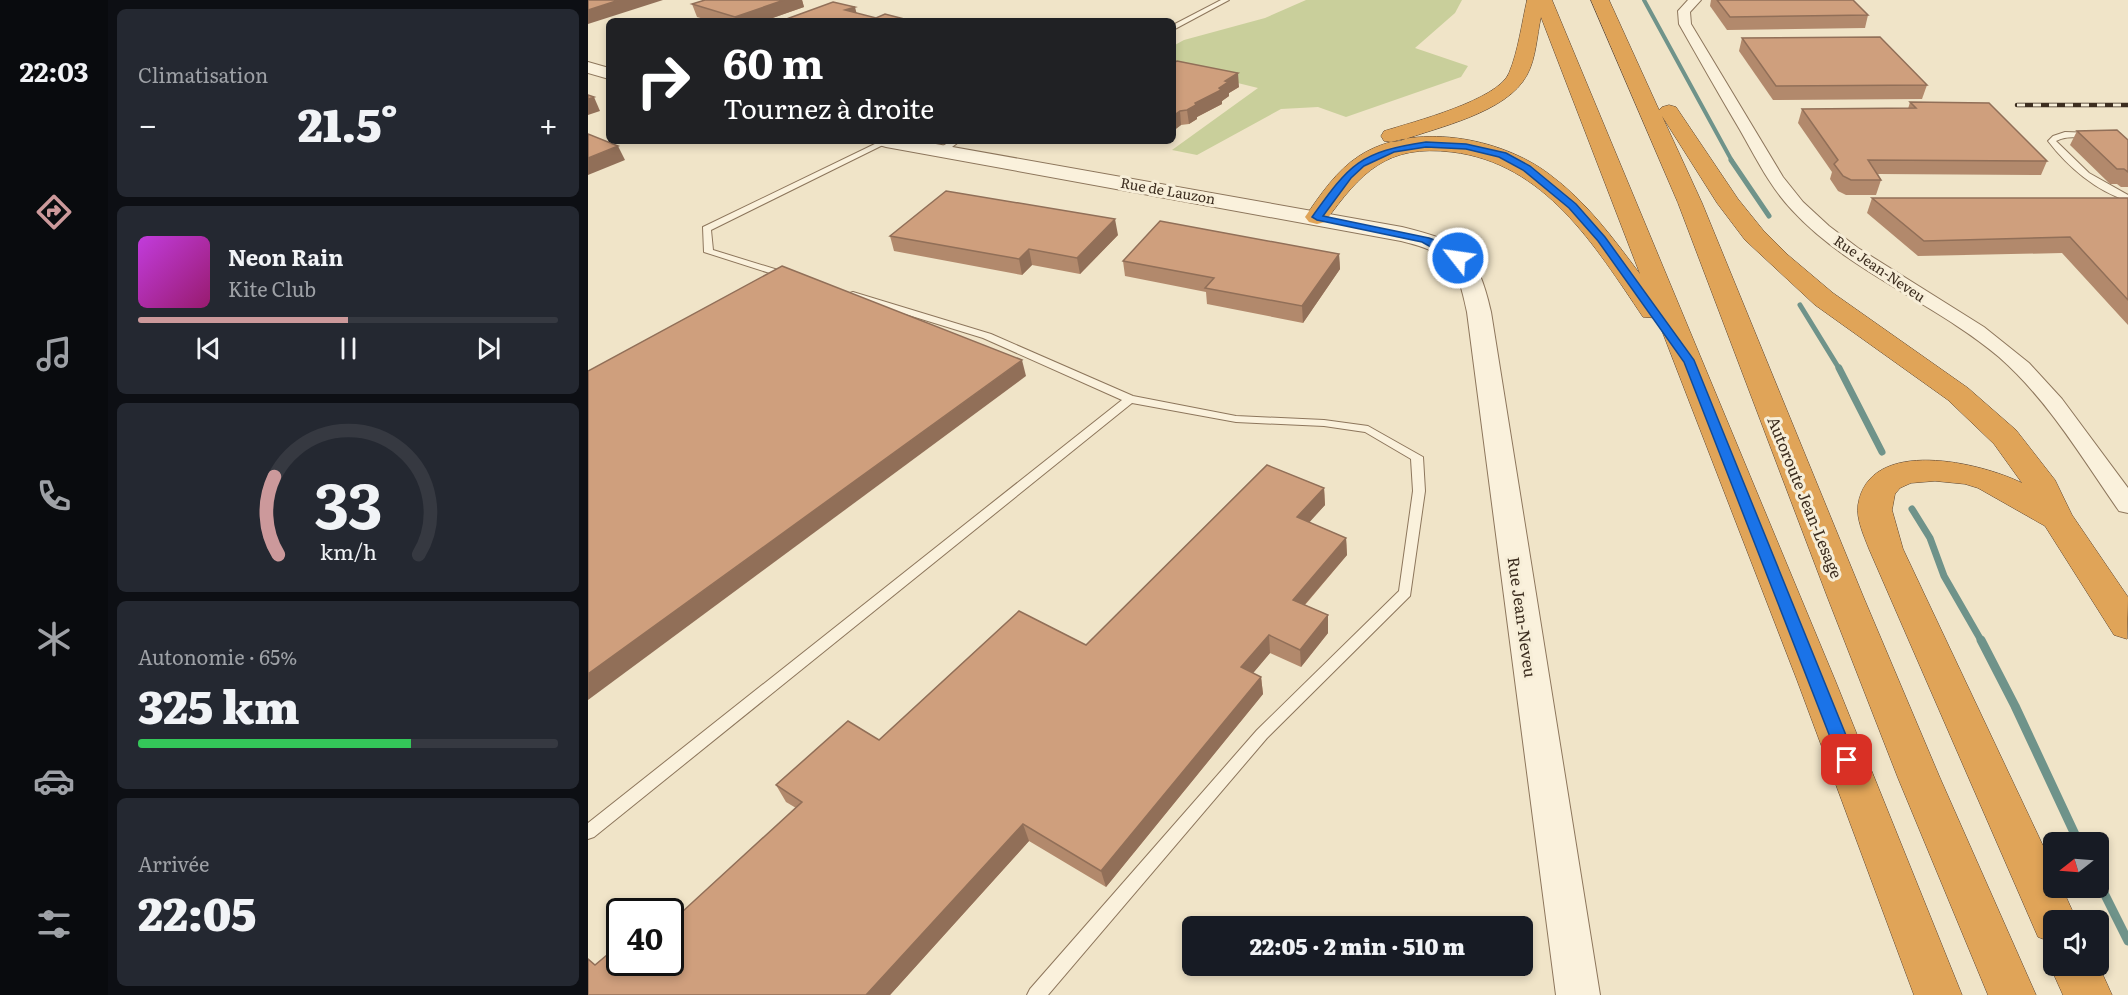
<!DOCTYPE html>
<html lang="fr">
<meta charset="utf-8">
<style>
:root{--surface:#171b24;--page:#242831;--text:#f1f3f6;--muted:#9ea1a6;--line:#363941;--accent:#cc999b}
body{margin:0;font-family:Literata,serif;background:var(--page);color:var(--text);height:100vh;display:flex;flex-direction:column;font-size:22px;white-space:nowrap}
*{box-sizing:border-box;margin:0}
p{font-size:20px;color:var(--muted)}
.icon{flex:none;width:33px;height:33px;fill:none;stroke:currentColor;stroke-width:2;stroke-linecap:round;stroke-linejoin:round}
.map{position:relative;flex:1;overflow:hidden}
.side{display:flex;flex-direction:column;gap:9px;padding:9px;background:#0d0f14;width:480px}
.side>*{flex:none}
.banner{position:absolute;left:18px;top:18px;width:570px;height:126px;border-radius:9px;box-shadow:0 3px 9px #0003;background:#202124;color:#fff;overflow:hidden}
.needle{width:39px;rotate:253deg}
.controls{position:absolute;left:1455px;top:832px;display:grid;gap:12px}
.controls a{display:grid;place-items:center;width:66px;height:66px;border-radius:9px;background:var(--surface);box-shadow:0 3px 9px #0003;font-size:30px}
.speed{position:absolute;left:18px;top:898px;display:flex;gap:12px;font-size:30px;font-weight:700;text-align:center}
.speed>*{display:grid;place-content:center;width:78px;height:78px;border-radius:50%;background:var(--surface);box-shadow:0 3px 9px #0003;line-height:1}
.speed .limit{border:3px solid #111;border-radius:9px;background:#fff;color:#111}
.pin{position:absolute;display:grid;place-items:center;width:51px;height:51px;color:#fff;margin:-26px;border-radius:12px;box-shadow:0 3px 9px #0006}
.me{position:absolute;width:66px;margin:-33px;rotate:300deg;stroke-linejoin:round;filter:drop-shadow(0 0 4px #0008)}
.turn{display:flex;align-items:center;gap:21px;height:126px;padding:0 18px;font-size:27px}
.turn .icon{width:78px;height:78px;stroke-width:2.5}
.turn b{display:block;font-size:42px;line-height:51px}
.big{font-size:45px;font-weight:800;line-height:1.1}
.side .tile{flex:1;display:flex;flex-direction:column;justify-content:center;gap:9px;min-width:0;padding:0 21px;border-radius:9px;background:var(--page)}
.side .dial{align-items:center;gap:0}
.dial svg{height:156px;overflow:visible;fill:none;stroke:var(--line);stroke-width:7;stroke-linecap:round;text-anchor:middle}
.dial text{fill:var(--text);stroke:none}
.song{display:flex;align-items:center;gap:18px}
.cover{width:72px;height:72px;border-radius:9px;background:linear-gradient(135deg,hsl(290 70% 55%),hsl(320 70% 35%))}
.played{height:6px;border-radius:3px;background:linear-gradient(90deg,var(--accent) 50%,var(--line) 50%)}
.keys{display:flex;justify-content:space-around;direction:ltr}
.heat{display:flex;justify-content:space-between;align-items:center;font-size:33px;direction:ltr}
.charge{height:9px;border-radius:4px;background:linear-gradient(90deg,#34c759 65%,var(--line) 0)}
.trip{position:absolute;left:594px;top:916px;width:351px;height:60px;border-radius:9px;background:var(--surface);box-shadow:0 3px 9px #0003;font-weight:800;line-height:60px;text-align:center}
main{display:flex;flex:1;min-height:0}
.tabs{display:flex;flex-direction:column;width:108px;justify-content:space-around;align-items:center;background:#090b0e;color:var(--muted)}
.tabs .icon{width:42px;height:42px}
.tabs .selected{color:var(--accent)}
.tabs b{font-size:27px;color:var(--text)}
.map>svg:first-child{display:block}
.green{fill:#c9cf9b}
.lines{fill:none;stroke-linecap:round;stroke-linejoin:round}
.stream-far3{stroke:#6f938a;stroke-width:4}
.stream-far2{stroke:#6f938a;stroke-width:5}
.stream-far1{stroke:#6f938a;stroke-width:7}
.stream{stroke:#6f938a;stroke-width:9}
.service-casing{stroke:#8d765c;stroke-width:2}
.minor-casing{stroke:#8d765c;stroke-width:2}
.tertiary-casing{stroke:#8d765c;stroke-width:2}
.motorway-casing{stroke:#5b4430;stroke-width:1}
.service{fill:#faf1dc;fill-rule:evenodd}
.minor{fill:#faf1dc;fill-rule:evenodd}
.tertiary{fill:#faf1dc;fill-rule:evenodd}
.motorway{fill:#e0a458;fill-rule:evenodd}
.rail-casing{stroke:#3d2e20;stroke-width:4.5}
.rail{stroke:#f7eed8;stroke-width:3;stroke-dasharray:8;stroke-linecap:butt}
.wall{fill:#b2896c}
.shaded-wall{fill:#916f58}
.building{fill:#cf9f7d;stroke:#916f58;stroke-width:1.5}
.route{fill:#1a73e8;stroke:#114b97;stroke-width:1.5}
.labels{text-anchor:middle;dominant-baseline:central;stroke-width:6;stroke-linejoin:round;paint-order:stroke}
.far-street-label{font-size:14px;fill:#3d2e20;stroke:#f7eed8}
.street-label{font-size:16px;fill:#3d2e20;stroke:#f7eed8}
</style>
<main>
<nav class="tabs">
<b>22:03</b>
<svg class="icon selected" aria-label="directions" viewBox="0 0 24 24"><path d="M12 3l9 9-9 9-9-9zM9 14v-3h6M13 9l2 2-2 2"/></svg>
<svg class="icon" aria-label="music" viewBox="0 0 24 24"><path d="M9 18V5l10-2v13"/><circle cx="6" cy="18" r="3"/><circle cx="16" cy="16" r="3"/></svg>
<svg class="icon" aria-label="phone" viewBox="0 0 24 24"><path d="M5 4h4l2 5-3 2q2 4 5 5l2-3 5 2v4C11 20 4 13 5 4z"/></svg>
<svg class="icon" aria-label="climate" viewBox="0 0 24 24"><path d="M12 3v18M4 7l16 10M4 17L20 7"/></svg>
<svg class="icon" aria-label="car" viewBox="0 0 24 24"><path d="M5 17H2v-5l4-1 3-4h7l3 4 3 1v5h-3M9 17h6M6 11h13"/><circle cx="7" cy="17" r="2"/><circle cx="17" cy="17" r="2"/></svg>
<svg class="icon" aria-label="filters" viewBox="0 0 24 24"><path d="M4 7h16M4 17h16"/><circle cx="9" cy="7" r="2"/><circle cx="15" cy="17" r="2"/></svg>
</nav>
<section class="side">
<div class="tile"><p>Climatisation</p>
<div class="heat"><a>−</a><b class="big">21.5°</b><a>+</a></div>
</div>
<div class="tile">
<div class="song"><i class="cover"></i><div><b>Neon Rain</b><p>Kite Club</p></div></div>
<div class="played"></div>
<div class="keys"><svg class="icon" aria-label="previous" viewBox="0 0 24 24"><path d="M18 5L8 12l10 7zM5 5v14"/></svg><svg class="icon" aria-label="pause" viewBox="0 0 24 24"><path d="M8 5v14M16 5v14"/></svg><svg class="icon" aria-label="next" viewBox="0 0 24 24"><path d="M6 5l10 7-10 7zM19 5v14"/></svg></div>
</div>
<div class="tile dial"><svg viewBox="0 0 100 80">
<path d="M14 69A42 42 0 1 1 86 69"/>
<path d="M14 69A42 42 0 0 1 12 29" stroke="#cc999b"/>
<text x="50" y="56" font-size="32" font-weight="700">33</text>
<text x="50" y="72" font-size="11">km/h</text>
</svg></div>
<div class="tile"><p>Autonomie · 65%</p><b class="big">325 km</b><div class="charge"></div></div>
<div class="tile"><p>Arrivée</p><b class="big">22:05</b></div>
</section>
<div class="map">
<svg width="1540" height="995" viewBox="0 0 1540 995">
<rect width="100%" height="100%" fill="#f0e4c8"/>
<polygon class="green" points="718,0 874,0 867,13 827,48 880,66 873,77 758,117 730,107 693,109 609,155 584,150 670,88 585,67 585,46 596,40 677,18"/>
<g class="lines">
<polyline class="stream-far3" points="1056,0 1144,161"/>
<g class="stream-far2">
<polyline points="1143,160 1181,216"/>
<polyline points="1212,305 1252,370"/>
</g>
<g class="stream-far1">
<polyline points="1251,368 1294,452"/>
<polyline points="1324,509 1342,538 1356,576 1394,642"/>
</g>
<g class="stream">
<polyline points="1393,640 1427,706 1491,843"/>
<polyline points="1510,881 1540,941"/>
</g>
<g class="service-casing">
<g id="service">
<polygon points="633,0 641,0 585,30 585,25"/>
<path d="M1477,132L1506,133L1507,135C1496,141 1482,133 1468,141L1501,173L1540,195V201C1508,191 1480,167 1460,141L1465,136Z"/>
<polygon points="293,141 303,141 123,230 125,250 203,274 203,278 197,278 116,252 115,227"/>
<polygon points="363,141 372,141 356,153 350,153 350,149"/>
<polygon points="265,292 403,334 545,396 648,416 736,420 780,426 835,457 837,491 822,596 679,738 460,995 439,995 442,989 669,730 811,591 825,491 823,459 777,432 736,426 648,422 544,403 6,837 0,839 0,823 534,400 395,338 262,297 262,293"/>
</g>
</g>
<g class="minor-casing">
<path id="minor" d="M1100,0H1113L1102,12L1103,24L1195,177L1215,202L1241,226L1270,248L1396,327L1441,363L1474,399L1540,488V513L1531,511C1494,458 1460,400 1411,357C1346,302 1262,273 1204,210C1182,187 1168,158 1152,130C1131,95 1111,59 1091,24L1090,11Z"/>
</g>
<g class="tertiary-casing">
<g id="tertiary">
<polygon points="0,62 21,68 21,79 0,73"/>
<path d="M288,141H331L814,227C874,242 889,250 903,312L1012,995H968L879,312C869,264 862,253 813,241L298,147L291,145Z"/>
</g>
</g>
<g class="motorway-casing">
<g id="motorway">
<path d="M939,0H964L1247,680L1374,995H1326L1209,680L1069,318L1055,317C1007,246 957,163 864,152C799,144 773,172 737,222L729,224L721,222L717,217C732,195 749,170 771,156C825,121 912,137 961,174C998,201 1025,238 1052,274L953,17C949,35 948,59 939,75C919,113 850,127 812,141L804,142L796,141L793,136L796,131C825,122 910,100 921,73C930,52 934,22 939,0Z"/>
<path d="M1003,0H1021L1071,110L1074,107L1081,105L1088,107L1150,199L1175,230L1200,255L1245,293L1380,388L1428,430L1467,480L1484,515L1540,597L1539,639L1526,635L1457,526L1390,488L1377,484L1347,481L1323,483L1312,488L1307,494L1304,510L1315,549L1466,869V888H1474L1489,921H1466V943L1450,937L1281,549C1276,536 1268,519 1270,505C1281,435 1394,463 1434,483L1406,444L1360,400L1227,305L1157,240L1129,203L1074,116L1114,203L1275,596L1352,778L1448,995H1400L1310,778L1239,596L1090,203Z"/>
<polygon points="1466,958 1466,966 1510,964 1524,995 1475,995 1462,966"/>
</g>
</g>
<use href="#service" class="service"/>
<use href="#minor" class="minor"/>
<use href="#tertiary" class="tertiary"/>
<use href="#motorway" class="motorway"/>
<g class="rail-casing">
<polyline id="rail" points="1429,105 1540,105"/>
</g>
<use href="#rail" class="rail"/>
</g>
<g class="wall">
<polygon points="117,0 214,0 216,7 176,21 123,21 109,17 104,4"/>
<polygon points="1123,0 1265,0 1280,15 1277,28 1139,30 1122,6"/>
<polygon points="1154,38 1339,85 1334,99 1185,100 1151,51"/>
<polygon points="585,63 651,87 641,93 641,96 634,101 634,104 609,117 609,119 601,124 593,125 585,131"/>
<polygon points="1322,102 1459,161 1453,175 1290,174 1293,180 1288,195 1258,195 1250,191 1242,179 1244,172 1210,123 1214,109 1320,109"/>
<polygon points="1489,131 1540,140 1540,187 1533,187 1529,184 1522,184 1482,145"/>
<polygon points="1284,198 1540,198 1540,325 1474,253 1330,256 1279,213"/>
<polygon points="530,235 492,274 444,265 434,275 306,251 302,236"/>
<polygon points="751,254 752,269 715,323 619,304 618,292 537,276 535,261"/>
<polygon points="679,465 736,488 737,505 721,522 758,538 759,555 717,605 740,615 740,633 713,667 682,653 665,673 673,677 675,694 518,887 441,841 302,995 0,995 0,959 7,965 32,944 32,963 82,963 82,923 208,808 198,802 188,785 260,721 291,740 431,611 498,645"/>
</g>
<g class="shaded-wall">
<polygon points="31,0 75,0 0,24 0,10"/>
<polygon points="196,0 214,0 216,7 176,21 149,21 147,17"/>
<polygon points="267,7 270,19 257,10"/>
<polygon points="650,73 651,87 641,93 641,96 634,101 634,104 609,117 609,119 601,124 599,110 607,103 631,88 637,81"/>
<polygon points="6,97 12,111 0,115 0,99"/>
<polygon points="592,111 593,125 585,131 585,116"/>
<polygon points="30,146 37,160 0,175 0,158"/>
<polygon points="527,219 530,235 492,274 489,258"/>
<polygon points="441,249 444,265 434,275 431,259"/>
<polygon points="751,254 752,269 715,323 714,306"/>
<polygon points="434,360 438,376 0,700 0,674"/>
<polygon points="736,488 737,505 710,535 709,517"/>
<polygon points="758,538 759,555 706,617 705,600"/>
<polygon points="740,615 740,633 713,667 712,650"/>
<polygon points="681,635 682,653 655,685 653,667"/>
<polygon points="673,677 675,694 518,887 513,871"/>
<polygon points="435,824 441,841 302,995 278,995"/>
</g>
<g class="building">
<polygon points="0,0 31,0 0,10"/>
<polygon points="117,0 196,0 147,17 104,4"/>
<polygon points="1129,0 1265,0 1280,15 1142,17"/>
<polygon points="245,2 267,7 257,10 288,18 297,14 324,21 193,21"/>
<polygon points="1292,37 1339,85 1188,86 1154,38"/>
<polygon points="589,61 650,73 637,81 640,82 631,88 633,90 607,103 608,105 599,110 592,111 585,116 585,63"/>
<polygon points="0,95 6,97 0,99"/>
<polygon points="1322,102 1401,103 1459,161 1280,160 1293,180 1263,180 1255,176 1246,164 1250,160 1214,109 1328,108"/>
<polygon points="1529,130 1540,140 1540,172 1536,169 1529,169 1489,131"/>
<polygon points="0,134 30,146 0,158"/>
<polygon points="358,191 527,219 489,258 441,249 431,259 302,236"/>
<polygon points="1284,198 1540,198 1540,300 1482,237 1336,241"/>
<polygon points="572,221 751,254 714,306 617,288 626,278 535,261"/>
<polygon points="194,266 434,360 0,674 0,371"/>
<polygon points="679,465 736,488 709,517 758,538 705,600 740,615 712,650 681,635 653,667 673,677 513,871 435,824 278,995 0,995 0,959 7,965 32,944 32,963 82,963 82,923 214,802 188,785 260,721 291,740 431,611 498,645"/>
</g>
<path class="route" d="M838,142L878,144L918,153L942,166L988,204L1017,237L1106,360L1268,760L1265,765L1259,767L1253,765L1251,760L1096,362L1010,241L981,208L935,170L911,157L878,149L838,147L806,152L776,166L763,178L735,216L841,238L855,243L874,255V260H866L834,242L729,220L724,217C762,164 771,152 838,142Z"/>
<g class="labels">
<g class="far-street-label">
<text transform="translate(580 190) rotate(10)">Rue de Lauzon</text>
<text transform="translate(1292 268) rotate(34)">Rue Jean-Neveu</text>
</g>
<g class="street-label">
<text transform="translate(1218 497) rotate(68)">Autoroute Jean-Lesage</text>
<text transform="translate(935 617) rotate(82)">Rue Jean-Neveu</text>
</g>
</g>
</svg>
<div class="controls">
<a><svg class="needle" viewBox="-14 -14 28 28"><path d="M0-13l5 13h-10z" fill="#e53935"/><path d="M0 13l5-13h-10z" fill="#9ea1a6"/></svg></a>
<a><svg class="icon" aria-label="sound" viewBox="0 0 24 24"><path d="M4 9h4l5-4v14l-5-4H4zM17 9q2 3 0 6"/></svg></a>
</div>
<div class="speed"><div class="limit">40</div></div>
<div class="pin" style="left:1259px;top:760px;background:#d93025"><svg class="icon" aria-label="arrive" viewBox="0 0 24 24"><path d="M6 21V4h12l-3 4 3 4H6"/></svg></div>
<svg class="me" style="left:870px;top:258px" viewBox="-20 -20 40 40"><circle r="17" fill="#1a73e8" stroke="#fff" stroke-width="3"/><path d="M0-11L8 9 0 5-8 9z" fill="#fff"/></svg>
<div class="trip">22:05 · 2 min · 510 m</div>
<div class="banner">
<div class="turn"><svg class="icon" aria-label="right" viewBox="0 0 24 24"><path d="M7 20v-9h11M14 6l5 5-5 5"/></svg><div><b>60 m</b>Tournez à droite</div></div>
</div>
</div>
</main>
